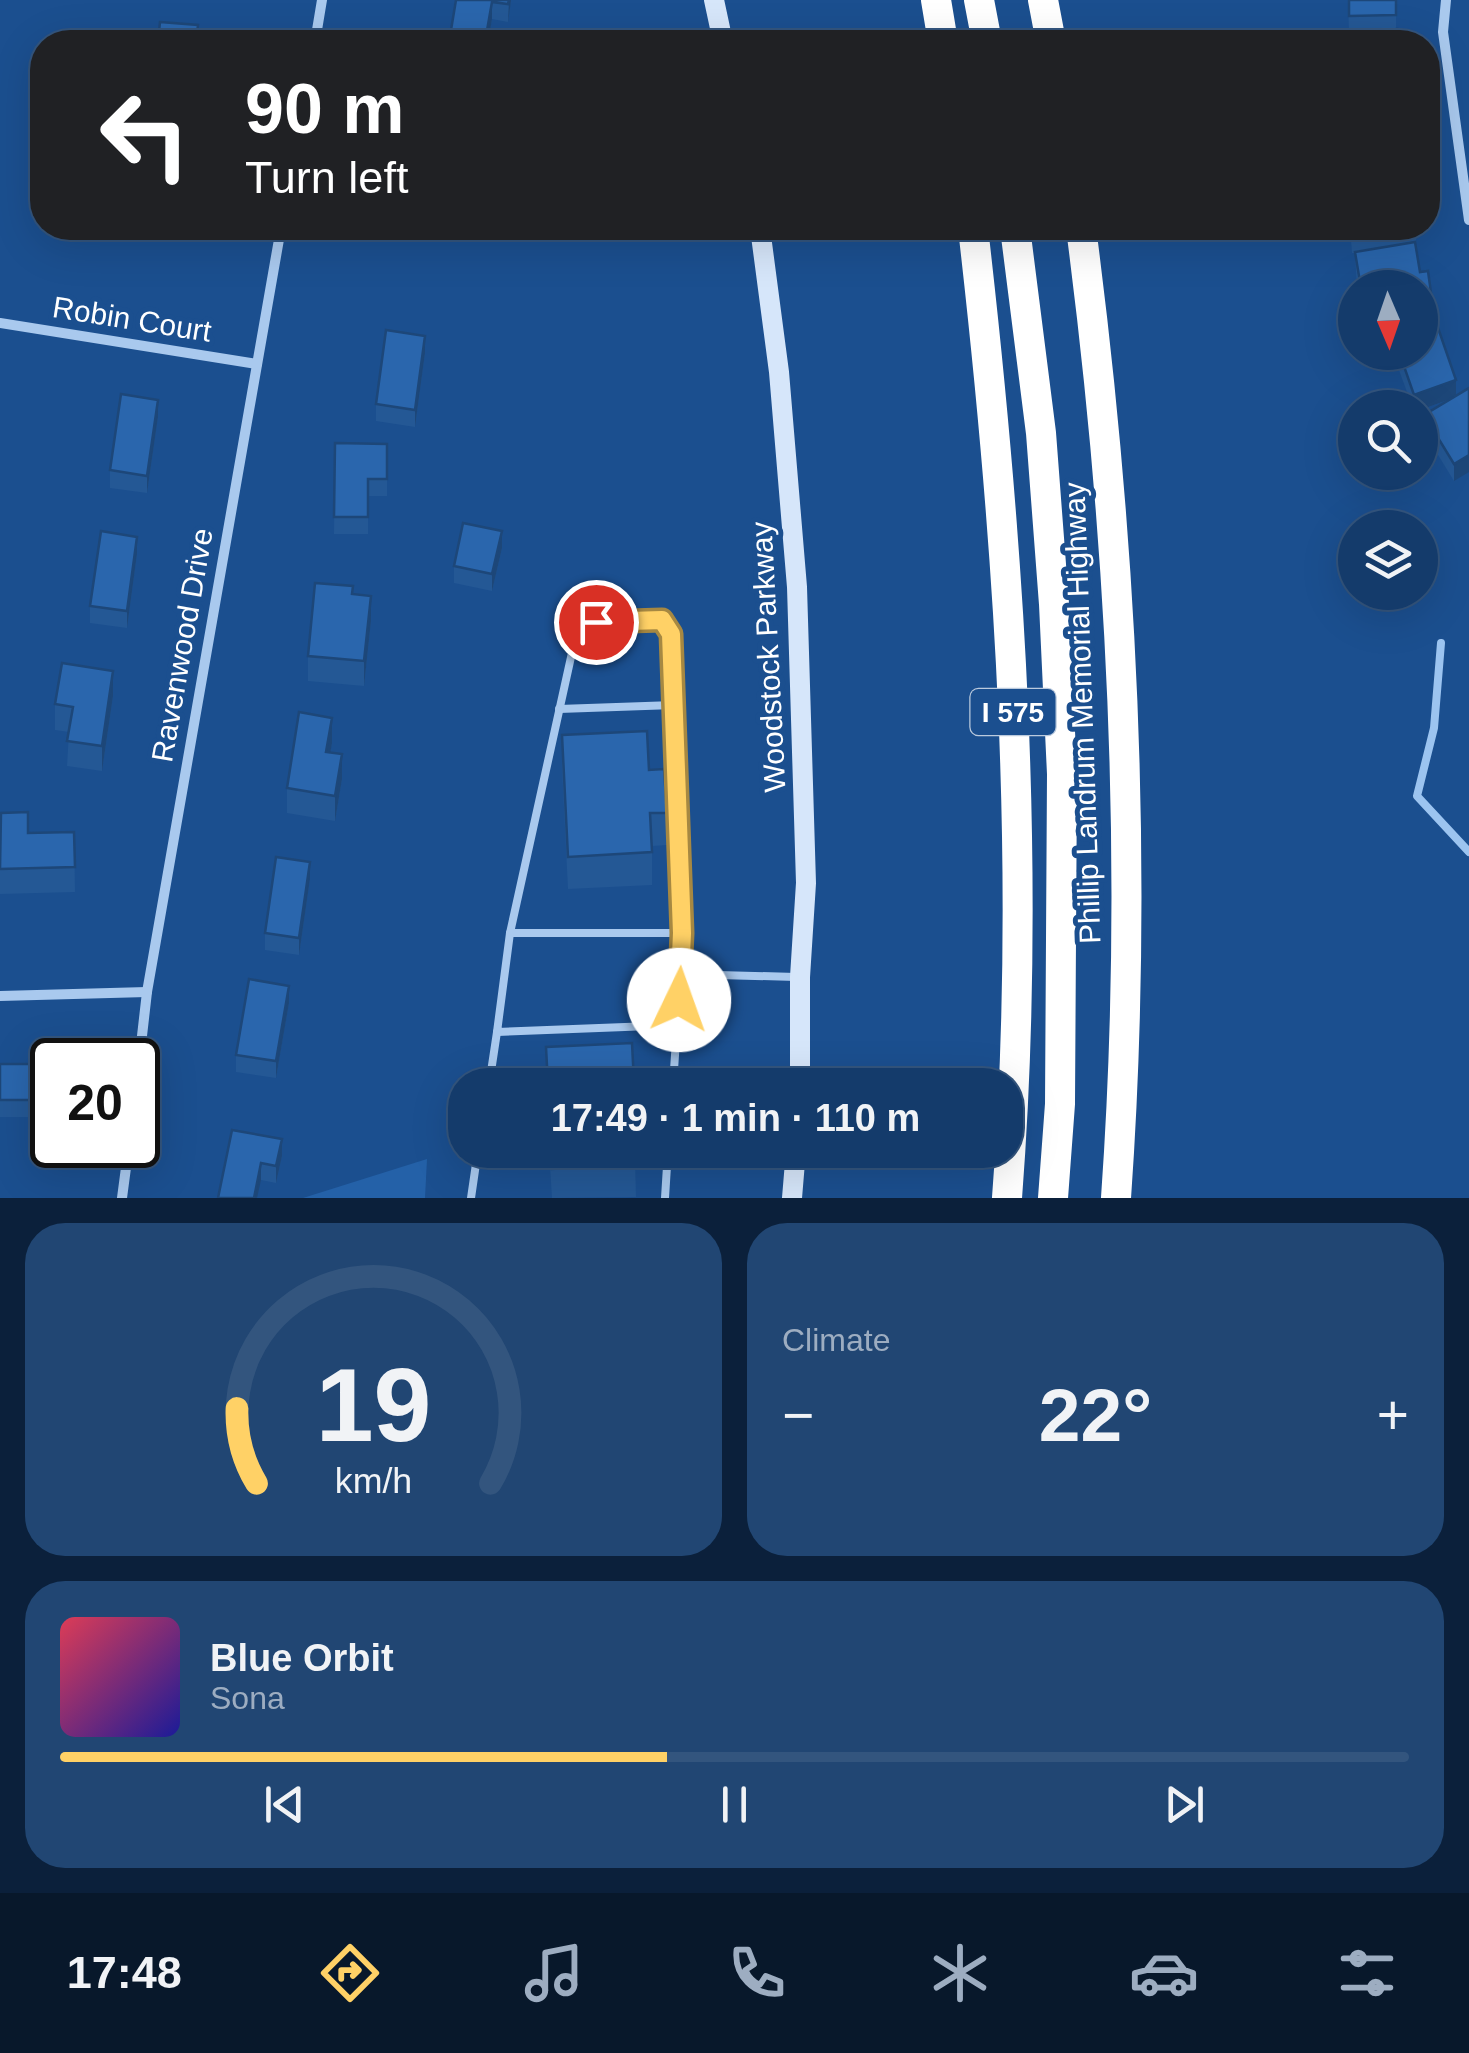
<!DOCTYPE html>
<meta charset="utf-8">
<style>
:root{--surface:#143b6b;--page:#214673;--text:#f1f3f6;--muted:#9dadc1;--line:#33557e;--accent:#ffd166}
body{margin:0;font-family:Helvetica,sans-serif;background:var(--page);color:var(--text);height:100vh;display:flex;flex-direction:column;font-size:38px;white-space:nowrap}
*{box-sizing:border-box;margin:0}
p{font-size:32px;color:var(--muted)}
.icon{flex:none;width:55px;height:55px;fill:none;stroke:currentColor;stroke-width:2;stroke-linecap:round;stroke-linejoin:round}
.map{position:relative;height:1198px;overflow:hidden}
.details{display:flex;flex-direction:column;gap:25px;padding:25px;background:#0b203b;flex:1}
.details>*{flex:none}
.hud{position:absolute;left:30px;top:30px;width:1410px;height:210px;border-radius:40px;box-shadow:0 10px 40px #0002,0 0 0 2px var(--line);background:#202124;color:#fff;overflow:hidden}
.needle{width:65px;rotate:178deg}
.controls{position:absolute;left:1338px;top:270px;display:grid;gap:20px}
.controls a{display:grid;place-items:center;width:100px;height:100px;border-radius:50%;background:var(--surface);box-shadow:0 10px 40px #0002,0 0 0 2px var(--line);font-size:50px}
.speed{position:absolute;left:30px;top:1038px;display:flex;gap:20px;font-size:50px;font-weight:700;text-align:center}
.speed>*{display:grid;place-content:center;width:130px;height:130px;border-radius:50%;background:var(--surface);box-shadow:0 10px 40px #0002,0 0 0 2px var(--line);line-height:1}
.speed .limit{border:5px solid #111;border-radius:15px;background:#fff;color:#111}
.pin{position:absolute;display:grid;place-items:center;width:85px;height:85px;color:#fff;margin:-42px;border:5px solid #fff;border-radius:50%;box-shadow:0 2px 10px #0007}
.me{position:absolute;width:110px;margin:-55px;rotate:3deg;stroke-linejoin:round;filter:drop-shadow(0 0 8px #0008)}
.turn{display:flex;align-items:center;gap:35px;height:210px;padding:0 50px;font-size:45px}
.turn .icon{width:130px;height:130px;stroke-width:2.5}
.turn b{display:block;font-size:70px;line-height:85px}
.big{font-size:75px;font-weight:700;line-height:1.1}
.details .card{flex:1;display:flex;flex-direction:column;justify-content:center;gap:15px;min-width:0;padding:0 35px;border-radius:40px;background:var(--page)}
.details .dial{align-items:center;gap:0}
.dial svg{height:260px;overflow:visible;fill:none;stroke:var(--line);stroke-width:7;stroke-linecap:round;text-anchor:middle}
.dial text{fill:var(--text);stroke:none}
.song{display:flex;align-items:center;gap:30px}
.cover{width:120px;height:120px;border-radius:15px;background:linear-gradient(135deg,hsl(350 70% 55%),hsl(240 70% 35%))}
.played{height:10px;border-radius:5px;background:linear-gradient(90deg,var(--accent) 45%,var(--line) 45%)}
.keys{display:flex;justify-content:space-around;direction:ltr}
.heat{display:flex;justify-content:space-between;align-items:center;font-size:55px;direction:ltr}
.details .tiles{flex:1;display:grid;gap:25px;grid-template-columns:1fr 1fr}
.card:last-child{grid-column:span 2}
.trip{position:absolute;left:448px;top:1068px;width:575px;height:100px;border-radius:40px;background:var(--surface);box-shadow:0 10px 40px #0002,0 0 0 2px var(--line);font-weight:700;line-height:100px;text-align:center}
.tab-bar{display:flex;height:160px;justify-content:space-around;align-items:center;background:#08182b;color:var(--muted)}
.tab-bar .icon{width:70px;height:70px}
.tab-bar .on{color:var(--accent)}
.tab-bar b{font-size:45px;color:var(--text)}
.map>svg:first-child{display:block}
.green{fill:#2461a8}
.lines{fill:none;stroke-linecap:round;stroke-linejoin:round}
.stream{stroke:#9cc4f0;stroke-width:8}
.service{stroke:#a9c9ee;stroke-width:8}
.minor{stroke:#a9c9ee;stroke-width:10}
.secondary{stroke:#d6e6fa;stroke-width:20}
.motorway{stroke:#fff;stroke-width:30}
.wall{fill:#245895}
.shaded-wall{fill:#1d4779}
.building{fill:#2a66ad;stroke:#1d4779;stroke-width:2.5}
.route-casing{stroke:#a68842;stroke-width:25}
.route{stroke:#ffd166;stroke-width:18}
.labels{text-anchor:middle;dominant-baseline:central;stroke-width:10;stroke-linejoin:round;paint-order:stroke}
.shield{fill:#1b4f8f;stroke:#bbcadd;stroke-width:2.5}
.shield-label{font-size:28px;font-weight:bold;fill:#fff}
.street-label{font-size:30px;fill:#fff;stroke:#1b4f8f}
</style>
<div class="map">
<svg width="1469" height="1198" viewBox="0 0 1469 1198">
<rect width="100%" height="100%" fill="#1b4f8f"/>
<polygon class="green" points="427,1159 425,1198 303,1198"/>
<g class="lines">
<polyline class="stream" points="1441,643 1434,728 1417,796 1469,852"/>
<g class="service">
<polyline points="559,709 674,705"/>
<path d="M510,933L575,639C593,614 633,621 661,620L671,634L681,974L796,977"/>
<polyline points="681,974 677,1025 497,1032 510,933 682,933"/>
<polyline points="489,1085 497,1032"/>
<polyline points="673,1085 677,1025"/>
<polyline points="471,1198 478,1150"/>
<polyline points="665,1198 668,1150"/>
</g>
<g class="minor">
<polyline points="1446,0 1443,32 1469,220"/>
<polyline points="315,42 322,0"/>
<polyline points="0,323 257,364"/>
<polyline points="0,996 147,992"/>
<polyline points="138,1071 147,992 281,228"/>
<polyline points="122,1198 129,1145"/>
</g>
<g class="secondary">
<polyline points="714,0 723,42"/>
<polyline points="760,228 779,372 797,587 806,883 800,977 800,1085"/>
<polyline points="792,1198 796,1150"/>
</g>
<g class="motorway">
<polyline points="936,0 943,42"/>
<polyline points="979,0 987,42"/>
<polyline points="1043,0 1051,42"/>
<path d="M973,228C1010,549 1032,874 1007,1198"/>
<polyline points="1015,228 1041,433 1054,604 1062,774 1060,1104 1053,1198"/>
<path d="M1081,228C1123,549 1139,874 1116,1198"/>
</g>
</g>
<g class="wall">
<polygon points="456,0 511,0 508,22 492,19 488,42 449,42"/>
<polygon points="1348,0 1396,0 1396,29 1349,33"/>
<polygon points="1350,228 1416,228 1416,248 1420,272 1432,300 1432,323 1456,380 1454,481 1424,432 1424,415 1451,399 1420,410 1420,408 1413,408 1393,354 1420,352 1420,288 1357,288 1355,253 1352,253"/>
<polygon points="425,353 415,427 376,421 376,404"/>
<polygon points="158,417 147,493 110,488 110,470"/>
<polygon points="335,443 387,444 387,496 368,496 368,534 334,534"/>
<polygon points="502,548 492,591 454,583 454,566"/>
<polygon points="137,554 127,628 90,623 90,606"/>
<polygon points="371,621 364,686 308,681 308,656"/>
<polygon points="113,696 102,771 67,766 69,732 55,730 55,704"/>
<polygon points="562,735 649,770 667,813 667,845 652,846 652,885 568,889 562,768"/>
<polygon points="332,743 330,752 342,779 335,821 287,813 287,788"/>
<polygon points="0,828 28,833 74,832 75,892 0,894"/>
<polygon points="310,879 299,955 265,950 265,933"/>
<polygon points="289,1003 276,1078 236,1072 236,1055"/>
<rect x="0" y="1064" width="52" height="53"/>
<polygon points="232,1130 282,1156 276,1183 261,1180"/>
<polygon points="549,1150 651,1150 651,1158 635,1159 636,1197 552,1198"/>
</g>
<g class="shaded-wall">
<polygon points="509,0 511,0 511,1 508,22"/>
<polygon points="492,2 492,19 488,42 485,42"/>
<polygon points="425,336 425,353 415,427 415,410"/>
<polygon points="1456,380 1456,397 1420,410 1420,408 1414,408 1414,395"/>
<polygon points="158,400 158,417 147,493 147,476"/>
<polygon points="1469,455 1469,472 1454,481 1454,464"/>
<polygon points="502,531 502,548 492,591 492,574"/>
<polygon points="137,537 137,554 127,628 127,611"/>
<polygon points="371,596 371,621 364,686 364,661"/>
<polygon points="113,671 113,696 102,771 102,746"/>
<polygon points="332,718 332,743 326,777 326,752"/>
<polygon points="342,754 342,779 335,821 335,796"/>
<polygon points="310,862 310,879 299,955 299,938"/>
<polygon points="289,986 289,1003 276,1078 276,1061"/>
<polygon points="282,1139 282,1156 276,1183 276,1166"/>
<polygon points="261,1163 261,1180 257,1198 254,1198"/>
</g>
<g class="building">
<polygon points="456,0 509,0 508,4 492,2 485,42 449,42"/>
<polygon points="1349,0 1396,0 1396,15 1349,16"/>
<polygon points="160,22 198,25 196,42 158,42"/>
<polygon points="1397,29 1398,42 1351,42 1350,32"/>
<polygon points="1351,228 1416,228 1416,231 1352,236"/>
<polygon points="1415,242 1420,272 1428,271 1432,300 1420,302 1420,288 1361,288 1355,252"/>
<polygon points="1436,322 1456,380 1414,395 1399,352 1420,352 1420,327"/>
<polygon points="386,330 425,336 415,410 376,404"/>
<polygon points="1469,388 1469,455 1454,464 1424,415"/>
<polygon points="121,394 158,400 147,476 110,470"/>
<polygon points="335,443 387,444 387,479 368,479 368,517 334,517"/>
<polygon points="463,523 502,531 492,574 454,566"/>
<polygon points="101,531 137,537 127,611 90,606"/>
<polygon points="315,583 353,586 352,594 371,596 364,661 308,656"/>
<polygon points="62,663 113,671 102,746 67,741 73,707 55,704"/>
<polygon points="299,712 332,718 326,752 342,754 335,796 287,788"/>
<polygon points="647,731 649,770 664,769 667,813 650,813 652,852 568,857 562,735"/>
<polygon points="28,812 28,833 74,832 75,867 0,869 1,813"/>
<polygon points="276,857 310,862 299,938 265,933"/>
<polygon points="249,979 289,986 276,1061 236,1055"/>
<polygon points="632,1043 634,1083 648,1082 649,1085 548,1085 546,1047"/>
<rect x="0" y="1064" width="52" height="36"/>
<polygon points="232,1130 282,1139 276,1166 261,1163 254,1198 218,1198"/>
<polygon points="551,1150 635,1150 636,1164 552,1169"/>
</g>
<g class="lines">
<g class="route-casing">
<polyline id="route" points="596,622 662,620 671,634 682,933 679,1000"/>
</g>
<use href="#route" class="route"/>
</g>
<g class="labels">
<rect class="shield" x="970.5" y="689" width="85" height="46" rx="8"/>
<g class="shield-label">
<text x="1013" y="712">I 575</text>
</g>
<g class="street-label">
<text transform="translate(132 319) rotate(9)">Robin Court</text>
<text transform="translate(182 645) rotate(-80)">Ravenwood Drive</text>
<text transform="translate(768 657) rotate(-93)">Woodstock Parkway</text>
<text transform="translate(1082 713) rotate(-92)">Phillip Landrum Memorial Highway</text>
</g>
</g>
</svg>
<div class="controls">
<a><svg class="needle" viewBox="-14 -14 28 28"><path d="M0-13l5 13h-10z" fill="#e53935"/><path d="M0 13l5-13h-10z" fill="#9dadc1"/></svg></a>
<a><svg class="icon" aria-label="search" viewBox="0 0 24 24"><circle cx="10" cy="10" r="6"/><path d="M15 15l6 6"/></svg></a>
<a><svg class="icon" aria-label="layers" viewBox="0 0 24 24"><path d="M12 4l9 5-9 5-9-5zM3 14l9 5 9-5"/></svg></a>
</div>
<div class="speed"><div class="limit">20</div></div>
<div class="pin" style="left:596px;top:622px;background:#d93025"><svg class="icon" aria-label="arrive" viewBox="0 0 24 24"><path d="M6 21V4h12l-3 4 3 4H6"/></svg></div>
<svg class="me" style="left:679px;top:1000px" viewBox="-20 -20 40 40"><circle r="19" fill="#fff"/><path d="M0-13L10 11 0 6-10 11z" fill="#ffd166"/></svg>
<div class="trip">17:49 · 1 min · 110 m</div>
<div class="hud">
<div class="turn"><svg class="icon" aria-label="left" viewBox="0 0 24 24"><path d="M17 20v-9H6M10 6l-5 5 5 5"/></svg><div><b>90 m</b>Turn left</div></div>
</div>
</div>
<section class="details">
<div class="tiles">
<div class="card dial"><svg viewBox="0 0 100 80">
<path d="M14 69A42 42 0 1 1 86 69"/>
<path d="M14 69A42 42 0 0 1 8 46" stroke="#ffd166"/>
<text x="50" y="56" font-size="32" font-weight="700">19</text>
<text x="50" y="72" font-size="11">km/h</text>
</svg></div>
<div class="card"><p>Climate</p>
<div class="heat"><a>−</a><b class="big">22°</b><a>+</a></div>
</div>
<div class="card">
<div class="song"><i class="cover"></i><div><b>Blue Orbit</b><p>Sona</p></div></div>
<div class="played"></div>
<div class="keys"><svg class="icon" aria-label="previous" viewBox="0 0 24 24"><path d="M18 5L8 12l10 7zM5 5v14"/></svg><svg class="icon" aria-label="pause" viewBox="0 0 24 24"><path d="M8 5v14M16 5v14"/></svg><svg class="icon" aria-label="next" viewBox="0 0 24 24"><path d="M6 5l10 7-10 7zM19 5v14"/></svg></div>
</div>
</div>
</section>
<nav class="tab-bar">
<b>17:48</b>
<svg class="icon on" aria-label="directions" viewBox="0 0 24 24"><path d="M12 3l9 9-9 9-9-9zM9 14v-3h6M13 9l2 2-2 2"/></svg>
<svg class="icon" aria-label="music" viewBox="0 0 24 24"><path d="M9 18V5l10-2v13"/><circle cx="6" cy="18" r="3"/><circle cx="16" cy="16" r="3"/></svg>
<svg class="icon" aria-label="phone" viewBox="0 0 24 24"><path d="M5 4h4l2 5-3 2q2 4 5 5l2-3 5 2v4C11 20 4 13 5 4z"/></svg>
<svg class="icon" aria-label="climate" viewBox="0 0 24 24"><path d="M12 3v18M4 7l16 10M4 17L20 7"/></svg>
<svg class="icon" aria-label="car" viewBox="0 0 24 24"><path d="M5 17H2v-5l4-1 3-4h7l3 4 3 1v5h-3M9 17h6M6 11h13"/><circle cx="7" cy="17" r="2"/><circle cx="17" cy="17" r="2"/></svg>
<svg class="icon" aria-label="filters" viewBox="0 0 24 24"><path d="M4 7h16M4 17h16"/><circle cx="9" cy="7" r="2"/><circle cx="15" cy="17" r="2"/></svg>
</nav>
